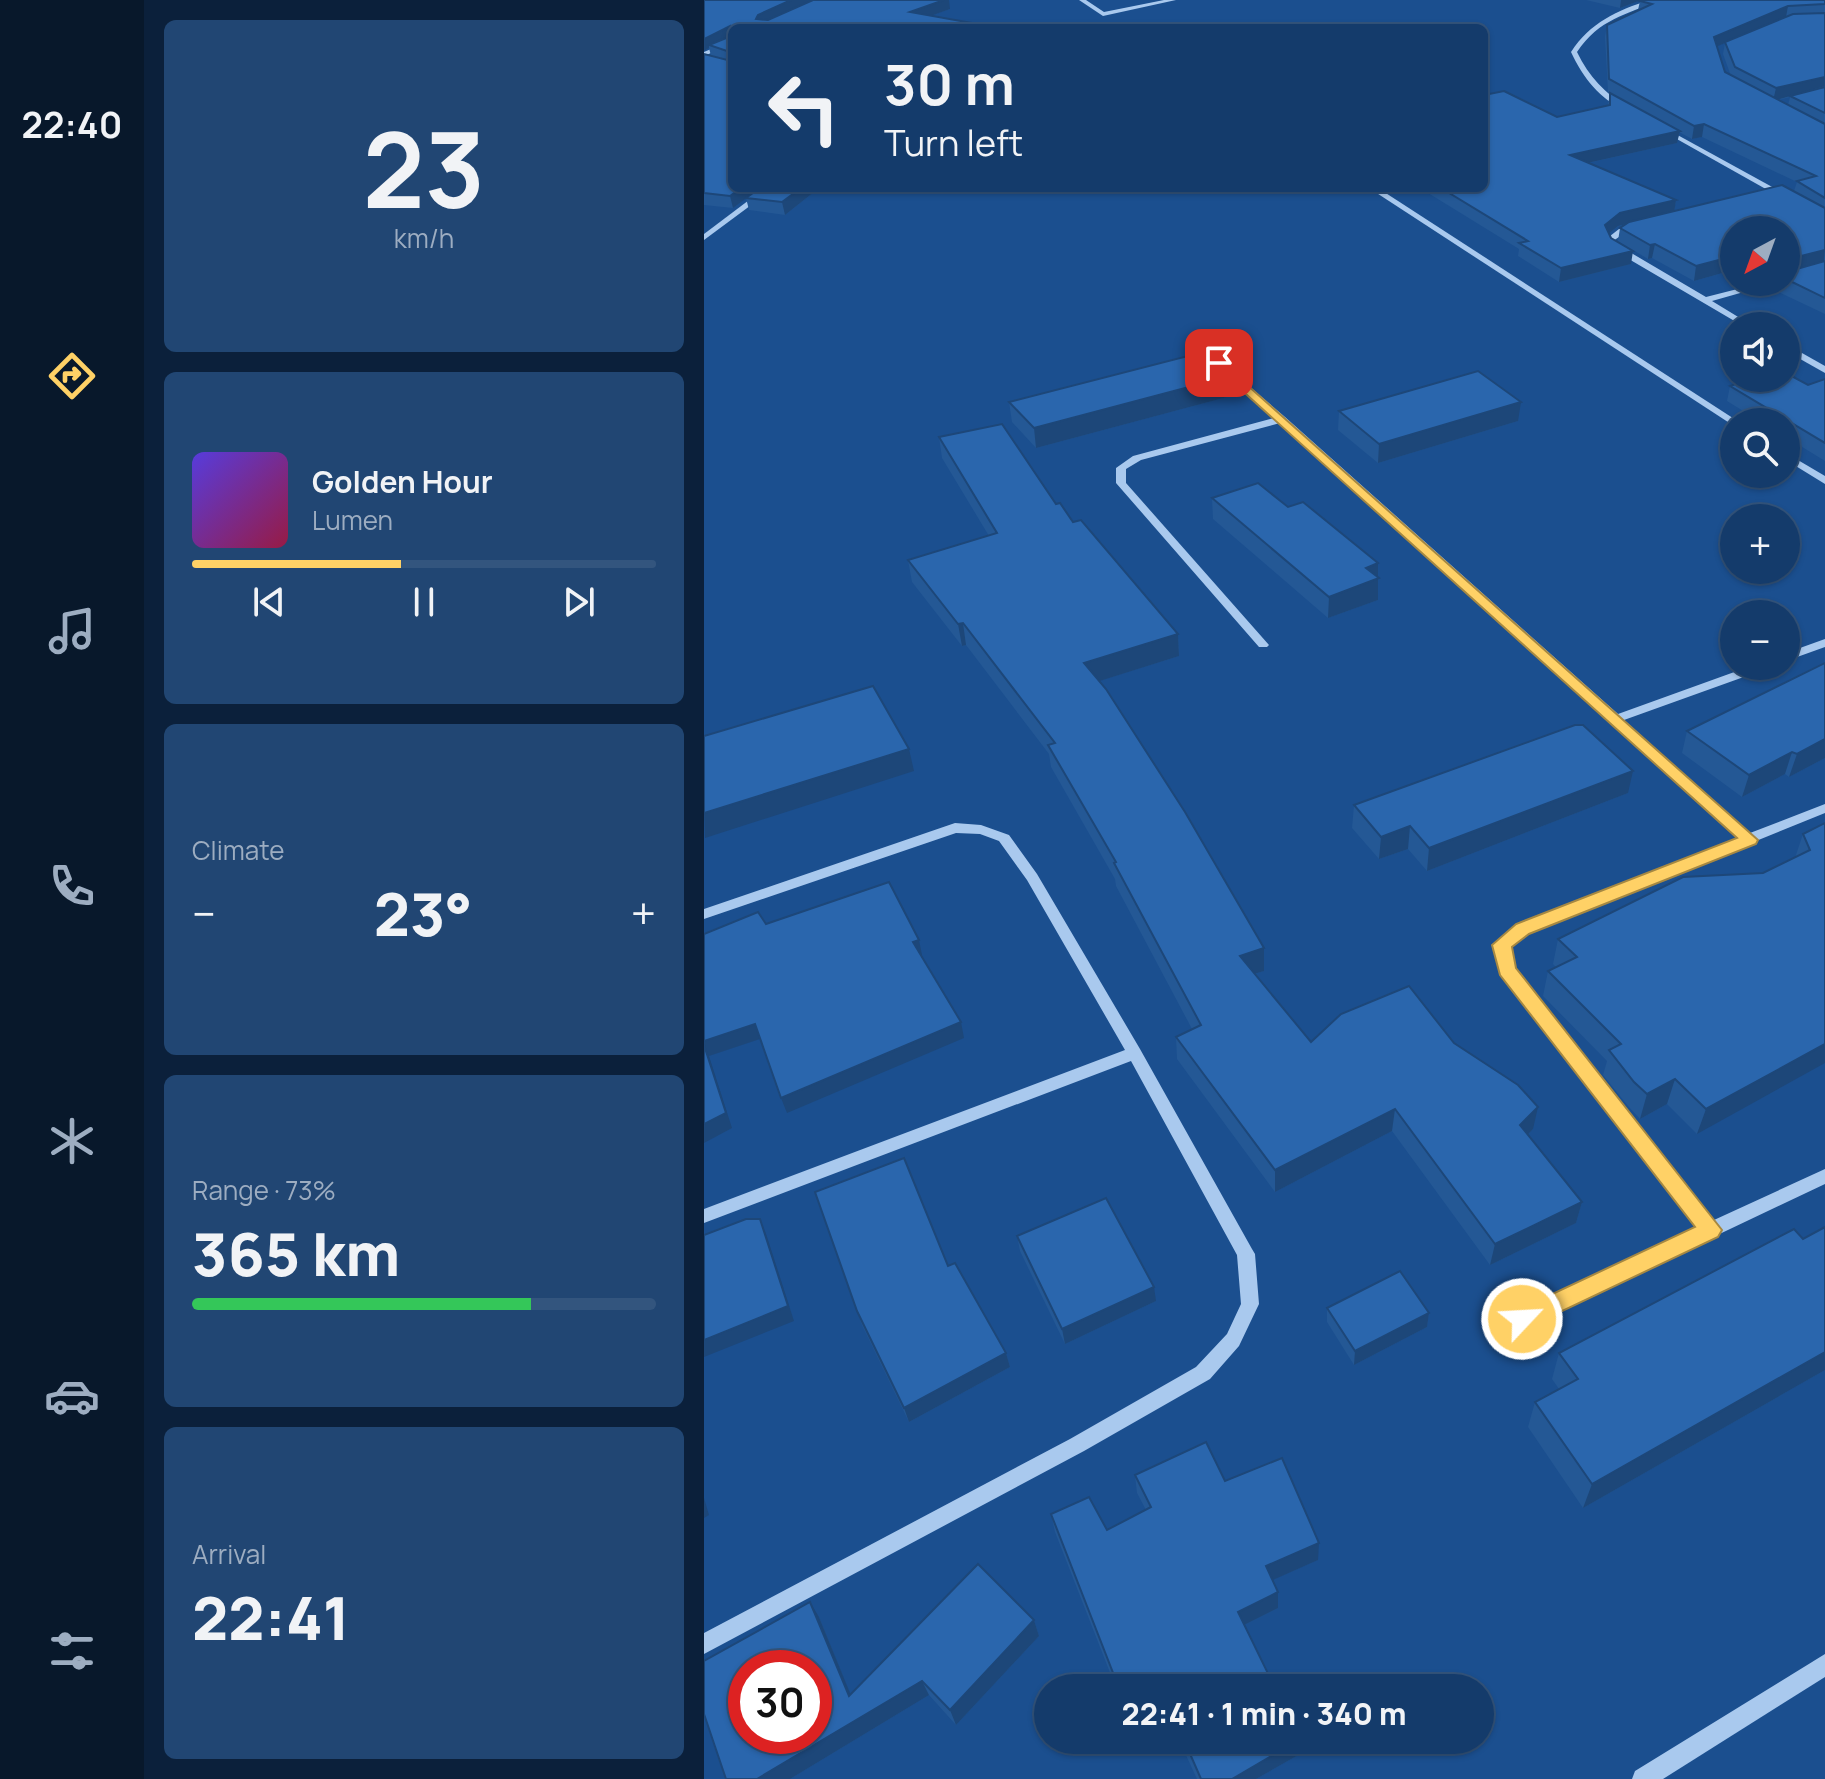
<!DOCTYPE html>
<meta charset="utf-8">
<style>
:root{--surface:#143b6b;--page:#214673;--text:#f1f3f6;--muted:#9dadc1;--line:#33557e;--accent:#ffd166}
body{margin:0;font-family:Manrope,sans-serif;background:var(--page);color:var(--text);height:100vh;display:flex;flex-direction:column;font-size:30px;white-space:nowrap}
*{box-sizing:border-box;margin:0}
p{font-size:26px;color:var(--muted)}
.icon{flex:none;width:44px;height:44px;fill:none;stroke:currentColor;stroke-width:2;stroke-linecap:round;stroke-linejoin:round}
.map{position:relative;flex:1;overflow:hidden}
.details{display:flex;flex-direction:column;gap:20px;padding:20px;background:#0b203b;width:560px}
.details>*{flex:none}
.hud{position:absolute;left:24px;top:24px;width:760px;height:168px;border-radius:12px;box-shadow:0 2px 6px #0004,0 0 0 2px var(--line);background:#143b6b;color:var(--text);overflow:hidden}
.needle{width:52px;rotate:221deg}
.buttons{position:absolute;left:1016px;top:216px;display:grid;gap:16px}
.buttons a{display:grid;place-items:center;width:80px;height:80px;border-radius:50%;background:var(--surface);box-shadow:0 2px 6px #0004,0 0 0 2px var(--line);font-size:40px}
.speed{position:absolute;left:24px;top:1650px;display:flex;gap:16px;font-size:40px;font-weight:700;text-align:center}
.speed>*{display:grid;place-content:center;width:104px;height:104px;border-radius:50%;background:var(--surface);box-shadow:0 2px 6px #0004,0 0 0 2px var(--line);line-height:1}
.speed .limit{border:12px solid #d22;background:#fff;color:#111}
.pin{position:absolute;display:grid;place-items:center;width:68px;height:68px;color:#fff;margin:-34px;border-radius:16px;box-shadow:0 4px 12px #0006}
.me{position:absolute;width:88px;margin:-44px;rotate:65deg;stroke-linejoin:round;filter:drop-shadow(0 0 6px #0008)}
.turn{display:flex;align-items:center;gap:28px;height:168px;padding:0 24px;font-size:36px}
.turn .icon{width:104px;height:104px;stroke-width:2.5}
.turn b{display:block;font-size:56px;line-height:68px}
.big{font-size:60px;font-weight:800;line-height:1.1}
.details .card{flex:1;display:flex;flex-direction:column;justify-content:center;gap:12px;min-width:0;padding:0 28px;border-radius:12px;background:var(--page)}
.details .dial{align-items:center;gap:0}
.dial b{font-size:104px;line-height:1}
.song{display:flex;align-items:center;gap:24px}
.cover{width:96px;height:96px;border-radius:12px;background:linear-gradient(135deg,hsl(250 70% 55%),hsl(340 70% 35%))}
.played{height:8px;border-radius:4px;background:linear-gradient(90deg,var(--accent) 45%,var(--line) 45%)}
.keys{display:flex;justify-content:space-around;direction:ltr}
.heat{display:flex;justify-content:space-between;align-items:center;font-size:44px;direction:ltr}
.charge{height:12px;border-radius:6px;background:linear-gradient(90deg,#34c759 73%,var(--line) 0)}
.trip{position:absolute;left:330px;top:1674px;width:460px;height:80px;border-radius:40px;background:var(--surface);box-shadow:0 2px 6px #0004,0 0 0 2px var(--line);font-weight:800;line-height:80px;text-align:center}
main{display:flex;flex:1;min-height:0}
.tabs{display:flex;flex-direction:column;width:144px;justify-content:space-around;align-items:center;background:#08182b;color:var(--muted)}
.tabs .icon{width:56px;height:56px}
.tabs .selected{color:var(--accent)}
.tabs b{font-size:36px;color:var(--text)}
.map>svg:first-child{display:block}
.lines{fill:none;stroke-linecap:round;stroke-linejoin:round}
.minor{fill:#a9c9ee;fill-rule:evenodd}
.wall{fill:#245895;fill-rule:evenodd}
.shaded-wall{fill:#1d4779}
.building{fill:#2a66ad;stroke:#1d4779;stroke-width:2;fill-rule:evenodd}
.route{fill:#ffd166;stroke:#a68842;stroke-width:2}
</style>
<main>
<nav class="tabs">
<b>22:40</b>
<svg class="icon selected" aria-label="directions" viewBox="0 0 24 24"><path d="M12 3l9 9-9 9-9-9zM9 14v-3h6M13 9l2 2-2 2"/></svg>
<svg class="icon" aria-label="music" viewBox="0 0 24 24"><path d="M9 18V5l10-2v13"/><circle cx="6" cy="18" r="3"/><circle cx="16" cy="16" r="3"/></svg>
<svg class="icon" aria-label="phone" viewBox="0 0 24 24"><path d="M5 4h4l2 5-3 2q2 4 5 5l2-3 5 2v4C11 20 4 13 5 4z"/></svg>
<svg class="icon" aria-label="climate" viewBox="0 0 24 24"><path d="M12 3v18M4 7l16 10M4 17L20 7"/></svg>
<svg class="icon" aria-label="car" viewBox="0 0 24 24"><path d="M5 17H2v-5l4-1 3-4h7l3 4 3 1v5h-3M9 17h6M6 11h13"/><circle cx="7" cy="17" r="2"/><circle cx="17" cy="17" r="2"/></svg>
<svg class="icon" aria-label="filters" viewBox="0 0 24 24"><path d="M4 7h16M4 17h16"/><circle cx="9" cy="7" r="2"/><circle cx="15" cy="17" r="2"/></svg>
</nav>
<section class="details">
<div class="card dial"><b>23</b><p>km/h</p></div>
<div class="card">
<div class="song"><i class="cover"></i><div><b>Golden Hour</b><p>Lumen</p></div></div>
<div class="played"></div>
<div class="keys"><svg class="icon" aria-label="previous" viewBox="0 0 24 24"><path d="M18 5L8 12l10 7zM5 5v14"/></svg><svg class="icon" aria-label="pause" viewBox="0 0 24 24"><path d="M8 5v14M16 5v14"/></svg><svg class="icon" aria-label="next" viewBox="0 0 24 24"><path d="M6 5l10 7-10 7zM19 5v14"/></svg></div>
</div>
<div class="card"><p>Climate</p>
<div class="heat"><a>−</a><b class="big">23°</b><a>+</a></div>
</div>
<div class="card"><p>Range · 73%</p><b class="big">365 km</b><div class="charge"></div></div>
<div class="card"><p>Arrival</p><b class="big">22:41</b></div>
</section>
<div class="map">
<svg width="1121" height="1779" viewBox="0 0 1121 1779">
<rect width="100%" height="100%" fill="#1b4f8f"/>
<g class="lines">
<g class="minor">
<polygon points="375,0 382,0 400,12 460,0 472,0 399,16"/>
<path d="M946,0H955C921,16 896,18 873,52C885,77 901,93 924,108L922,111C896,99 879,78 867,52C886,23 913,10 946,0Z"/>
<polygon points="28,40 28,44 0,56 0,52"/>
<polygon points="955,127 959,127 1083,195 1076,197 955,129"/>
<polygon points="61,188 70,188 0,240 0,234"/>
<polygon points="665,188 674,188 1035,422 1027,424"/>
<polygon points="932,226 936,228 935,230 921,233 909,241 912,244 1002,297 1061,282 1075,282 1008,301 1049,326 1039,326 906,248 901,240 915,229"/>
<polygon points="1082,344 1121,366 1121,373 1082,351"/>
<polygon points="525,369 581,417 914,714 1047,666 1064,666 1062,669 920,720 1046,833 1121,804 1121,813 1052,841 1051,843 1044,844 824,933 806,947 810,968 1010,1220 1121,1169 1121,1184 824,1325 818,1327 812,1325 809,1319 812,1313 995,1227 798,974 791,945 814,925 1035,837 576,423 437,460 422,469 422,483 565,645 563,647 555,647 412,483 412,468 429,456 570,418 522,374 520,372"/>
<polygon points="1082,453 1121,476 1121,484 1082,460"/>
<polygon points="1121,639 1121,647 1082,661 1082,653"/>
<polygon points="251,823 277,825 305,835 333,874 436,1049 548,1249 551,1254 555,1304 535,1346 506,1379 380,1451 0,1654 0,1633 366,1439 492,1367 523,1334 537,1304 533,1255 427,1061 0,1223 0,1209 421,1050 323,880 295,841 276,834 252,833 0,919 0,909"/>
<polygon points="1121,1654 1121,1677 959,1779 928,1779 931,1771"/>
</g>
</g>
<g class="wall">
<polygon points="0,0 246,9 226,16 28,188 115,188 81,215 45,210 42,198 29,208 0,205 0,54 7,56 5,48 0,51"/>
<polygon points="882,0 937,0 916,8"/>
<path d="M1121,0V314L1066,288L1068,282H1082V230H1030V270L990,281L948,258L944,259L914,241L916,228L920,225L914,226L905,233L907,238L927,264L855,282L814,256L815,249L716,188H780L853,117L904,105L906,93L909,95L904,92L901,37L903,25L934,10L936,1ZM1021,43L1019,54L1027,76L1021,72L1013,46ZM1086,97L1084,105L1074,100ZM975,132L988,139L998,137L1093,182L1090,191L970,211L972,200L884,163L973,143Z"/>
<polygon points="1121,379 1121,461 1082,437 1082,422 1057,422 1023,401 1026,386 1104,385"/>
<polygon points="538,393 332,448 308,422 305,402"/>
<polygon points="635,411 814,421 674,463 634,430"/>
<polygon points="235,437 352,504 474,634 475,656 395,681 560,971 550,974 607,1042 750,1043 829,1129 824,1135 878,1202 872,1223 786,1265 688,1131 571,1192 473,1059 472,1037 488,1029 412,886 411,879 347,767 345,754 262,645 258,646 208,582 204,560 285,536 238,458"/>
<polygon points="508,498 584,507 674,563 674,600 624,618 509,519"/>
<polygon points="1121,663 1121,758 1085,777 1081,774 1038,797 978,753 983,731"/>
<polygon points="924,793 723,871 704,849 675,859 648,828 650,805"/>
<polygon points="1121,823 993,1134 963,1104 936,1119 924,1106 899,1075 903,1061 839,996 844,971 852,967 849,964 854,939 1059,873 1091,858 1099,834"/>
<polygon points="111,1192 244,1266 302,1353 306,1367 205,1422 158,1325"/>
<polygon points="1121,1227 1121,1370 879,1508 824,1427 831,1402 855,1389 848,1379 855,1353 1099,1239"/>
<polygon points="313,1236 452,1301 361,1344 316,1251"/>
<polygon points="623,1308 725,1313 723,1327 650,1365 623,1322"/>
<polygon points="431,1475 521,1481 614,1560 568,1580 574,1592 574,1608 540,1625 571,1688 412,1688 351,1532 347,1514 403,1530 442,1510 433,1493"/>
<polygon points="115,1617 146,1694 330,1620 335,1636 252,1725 225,1695 86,1779"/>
<polygon points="475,1740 596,1740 596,1754 552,1779 493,1779"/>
</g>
<g class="shaded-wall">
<polygon points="87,0 112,0 56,25 52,19 54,15"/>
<polygon points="240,0 245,0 246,9 207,23 206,12"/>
<polygon points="917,0 937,0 916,8"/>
<polygon points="1084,6 1082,17 1007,49 1010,37"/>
<polygon points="26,26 28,37 5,45 5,48 0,51 0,39"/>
<polygon points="1121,77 1121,86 1069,101 1072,88"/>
<polygon points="1000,124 998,137 988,139 990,126"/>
<polygon points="976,131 973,143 865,167 866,155"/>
<polygon points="37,188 56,188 29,208 26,196"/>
<polygon points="97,188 115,188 81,215 78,202"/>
<polygon points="972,200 970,213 914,226 899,238 901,225 916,213"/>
<polygon points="951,244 948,258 944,259 946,245"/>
<polygon points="1121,250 1120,263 1082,273 1085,259"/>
<polygon points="929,251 927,264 855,282 857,268"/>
<polygon points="1030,256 1029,270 990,281 992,266"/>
<polygon points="538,373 538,393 332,448 330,428"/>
<polygon points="817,402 814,421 674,463 675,444"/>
<polygon points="674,563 674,600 624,618 625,597 662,568"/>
<polygon points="259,623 262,645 258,646 254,624"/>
<polygon points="474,634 475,656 383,685 380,663"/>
<polygon points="1121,739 1121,758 1085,777 1093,754"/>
<polygon points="205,749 210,771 1,838 0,813"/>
<polygon points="1088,752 1081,774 1038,797 1045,775"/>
<polygon points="929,771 924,793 723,871 725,848"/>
<polygon points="706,826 704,849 675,859 677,837"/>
<polygon points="215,940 218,955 212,957 209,942"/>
<polygon points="560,948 560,971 536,978 536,956"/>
<polygon points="257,1022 260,1038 83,1113 77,1098"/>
<polygon points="51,1024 56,1039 5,1056 28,1128 0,1143 0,1041"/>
<polygon points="1121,1044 1121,1063 993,1134 1002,1109"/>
<polygon points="971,1079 963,1104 936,1119 943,1094"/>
<polygon points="834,1107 829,1129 812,1147 816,1125"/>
<polygon points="691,1109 688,1131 571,1192 571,1170"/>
<polygon points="878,1202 872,1223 786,1265 791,1244"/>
<polygon points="56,1219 62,1234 90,1321 0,1357 0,1340"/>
<polygon points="450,1287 452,1301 361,1344 358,1329"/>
<polygon points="725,1313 723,1327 650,1365 651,1351"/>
<polygon points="1121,1352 1121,1370 879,1508 888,1484"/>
<polygon points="302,1353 306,1367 205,1422 200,1408"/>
<polygon points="0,1498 5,1515 0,1518"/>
<polygon points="615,1543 614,1560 562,1583 562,1566"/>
<polygon points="574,1592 574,1608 534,1628 534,1612"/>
<polygon points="106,1602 115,1617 153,1710 145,1696"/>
<polygon points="330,1620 335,1636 252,1725 246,1710"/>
<polygon points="218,1681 225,1695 86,1779 53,1779"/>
<polygon points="595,1740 596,1740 596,1754 552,1779 528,1779"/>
</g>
<g class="building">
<polygon points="0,0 87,0 54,15 52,19 64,20 109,0 240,0 206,12 296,28 28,28 28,188 37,188 26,196 0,193 0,54 27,61 26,52 5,45 27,36 26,26 0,39"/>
<polygon points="938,0 1121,0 1121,4 1084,6 1010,37 1021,72 1121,124 1121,198 1093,181 1112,176 1000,124 990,126 905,79 903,25 948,4 936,1"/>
<polygon points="1121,13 1121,77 1072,88 1031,67 1021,42 1089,14"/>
<polygon points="1121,87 1121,113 1086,96"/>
<polygon points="800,91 853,117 906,105 906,93 976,131 866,155 972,200 916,213 901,225 907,238 929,251 857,268 815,243 824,241 737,188 780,188 780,95"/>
<polygon points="1078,185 1121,208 1121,250 1085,259 1082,268 1086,271 1121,261 1121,298 1082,279 1082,230 1030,230 1030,256 992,266 951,244 946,245 916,228 925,222"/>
<polygon points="56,188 97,188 78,202 42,198"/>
<polygon points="511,349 538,373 330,428 305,402"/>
<polygon points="774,371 817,402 675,444 635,411"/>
<polygon points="1082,373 1104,385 1121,379 1121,443 1026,386 1049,378 1082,378"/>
<polygon points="298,424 352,504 356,503 369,522 377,520 474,634 380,663 402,689 481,812 560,948 536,956 607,1042 637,1014 705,986 750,1043 814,1085 834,1107 816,1125 878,1202 791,1244 691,1109 571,1170 472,1037 497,1025 410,863 412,862 344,745 351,743 259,623 254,624 204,560 293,533 235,437"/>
<polygon points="554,483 584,507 599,502 674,563 662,568 675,578 625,597 508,498"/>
<polygon points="1121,663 1121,739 1093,754 1088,752 1045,775 983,731"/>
<polygon points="169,686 205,749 0,813 0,736"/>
<polygon points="871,725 879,725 929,771 725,848 706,826 677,837 650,805"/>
<polygon points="1121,823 1121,1044 1002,1109 971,1079 943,1094 930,1082 905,1050 917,1044 844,971 873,957 854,939 979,877 1059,873 1106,850 1099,834"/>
<polygon points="185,882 215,940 209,942 257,1022 77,1098 51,1024 0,1041 0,934 54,912 62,924"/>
<polygon points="0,1045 22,1113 0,1124"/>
<polygon points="200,1158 244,1266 251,1263 302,1353 200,1408 153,1311 111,1192"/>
<polygon points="402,1198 450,1287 358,1329 313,1236"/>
<polygon points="42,1219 56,1219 84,1306 0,1340 0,1235"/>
<polygon points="1121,1227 1121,1352 888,1484 831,1402 874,1379 855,1353 1090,1229 1099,1239"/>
<polygon points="696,1271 725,1313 651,1351 623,1308"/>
<polygon points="502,1442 521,1481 578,1458 615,1543 562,1566 574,1592 534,1612 571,1688 415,1688 347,1514 385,1497 403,1530 447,1507 431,1475"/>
<path d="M274,1564L330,1620L246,1710L218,1681L53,1779H22L0,1714V1661L106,1602L145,1696ZM42,1668H110V1736H42Z"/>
<polygon points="480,1740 595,1740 528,1779 497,1779"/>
</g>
<polygon class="route" points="515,360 1054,840 1052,844 825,934 808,947 812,968 1018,1230 1014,1237 818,1330 810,1327 807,1319 810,1312 991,1227 796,975 788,945 812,924 1033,838 511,366 509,363"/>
</svg>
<div class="buttons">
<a><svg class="needle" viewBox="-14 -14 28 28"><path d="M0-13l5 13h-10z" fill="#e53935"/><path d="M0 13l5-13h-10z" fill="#9dadc1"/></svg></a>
<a><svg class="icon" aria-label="sound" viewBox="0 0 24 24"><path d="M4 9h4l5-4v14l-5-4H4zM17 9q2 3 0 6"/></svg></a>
<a><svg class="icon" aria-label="search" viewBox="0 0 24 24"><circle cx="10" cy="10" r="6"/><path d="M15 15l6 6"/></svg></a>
<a>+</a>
<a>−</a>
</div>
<div class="speed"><div class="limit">30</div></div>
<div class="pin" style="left:515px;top:363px;background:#d93025"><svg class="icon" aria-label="arrive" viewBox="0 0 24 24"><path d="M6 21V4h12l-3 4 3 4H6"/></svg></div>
<svg class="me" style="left:818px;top:1319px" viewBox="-20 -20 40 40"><circle r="17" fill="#ffd166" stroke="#fff" stroke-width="3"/><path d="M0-11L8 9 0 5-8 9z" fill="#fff"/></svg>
<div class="trip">22:41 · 1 min · 340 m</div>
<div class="hud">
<div class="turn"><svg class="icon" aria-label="left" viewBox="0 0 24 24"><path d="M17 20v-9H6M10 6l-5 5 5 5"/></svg><div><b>30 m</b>Turn left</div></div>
</div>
</div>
</main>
